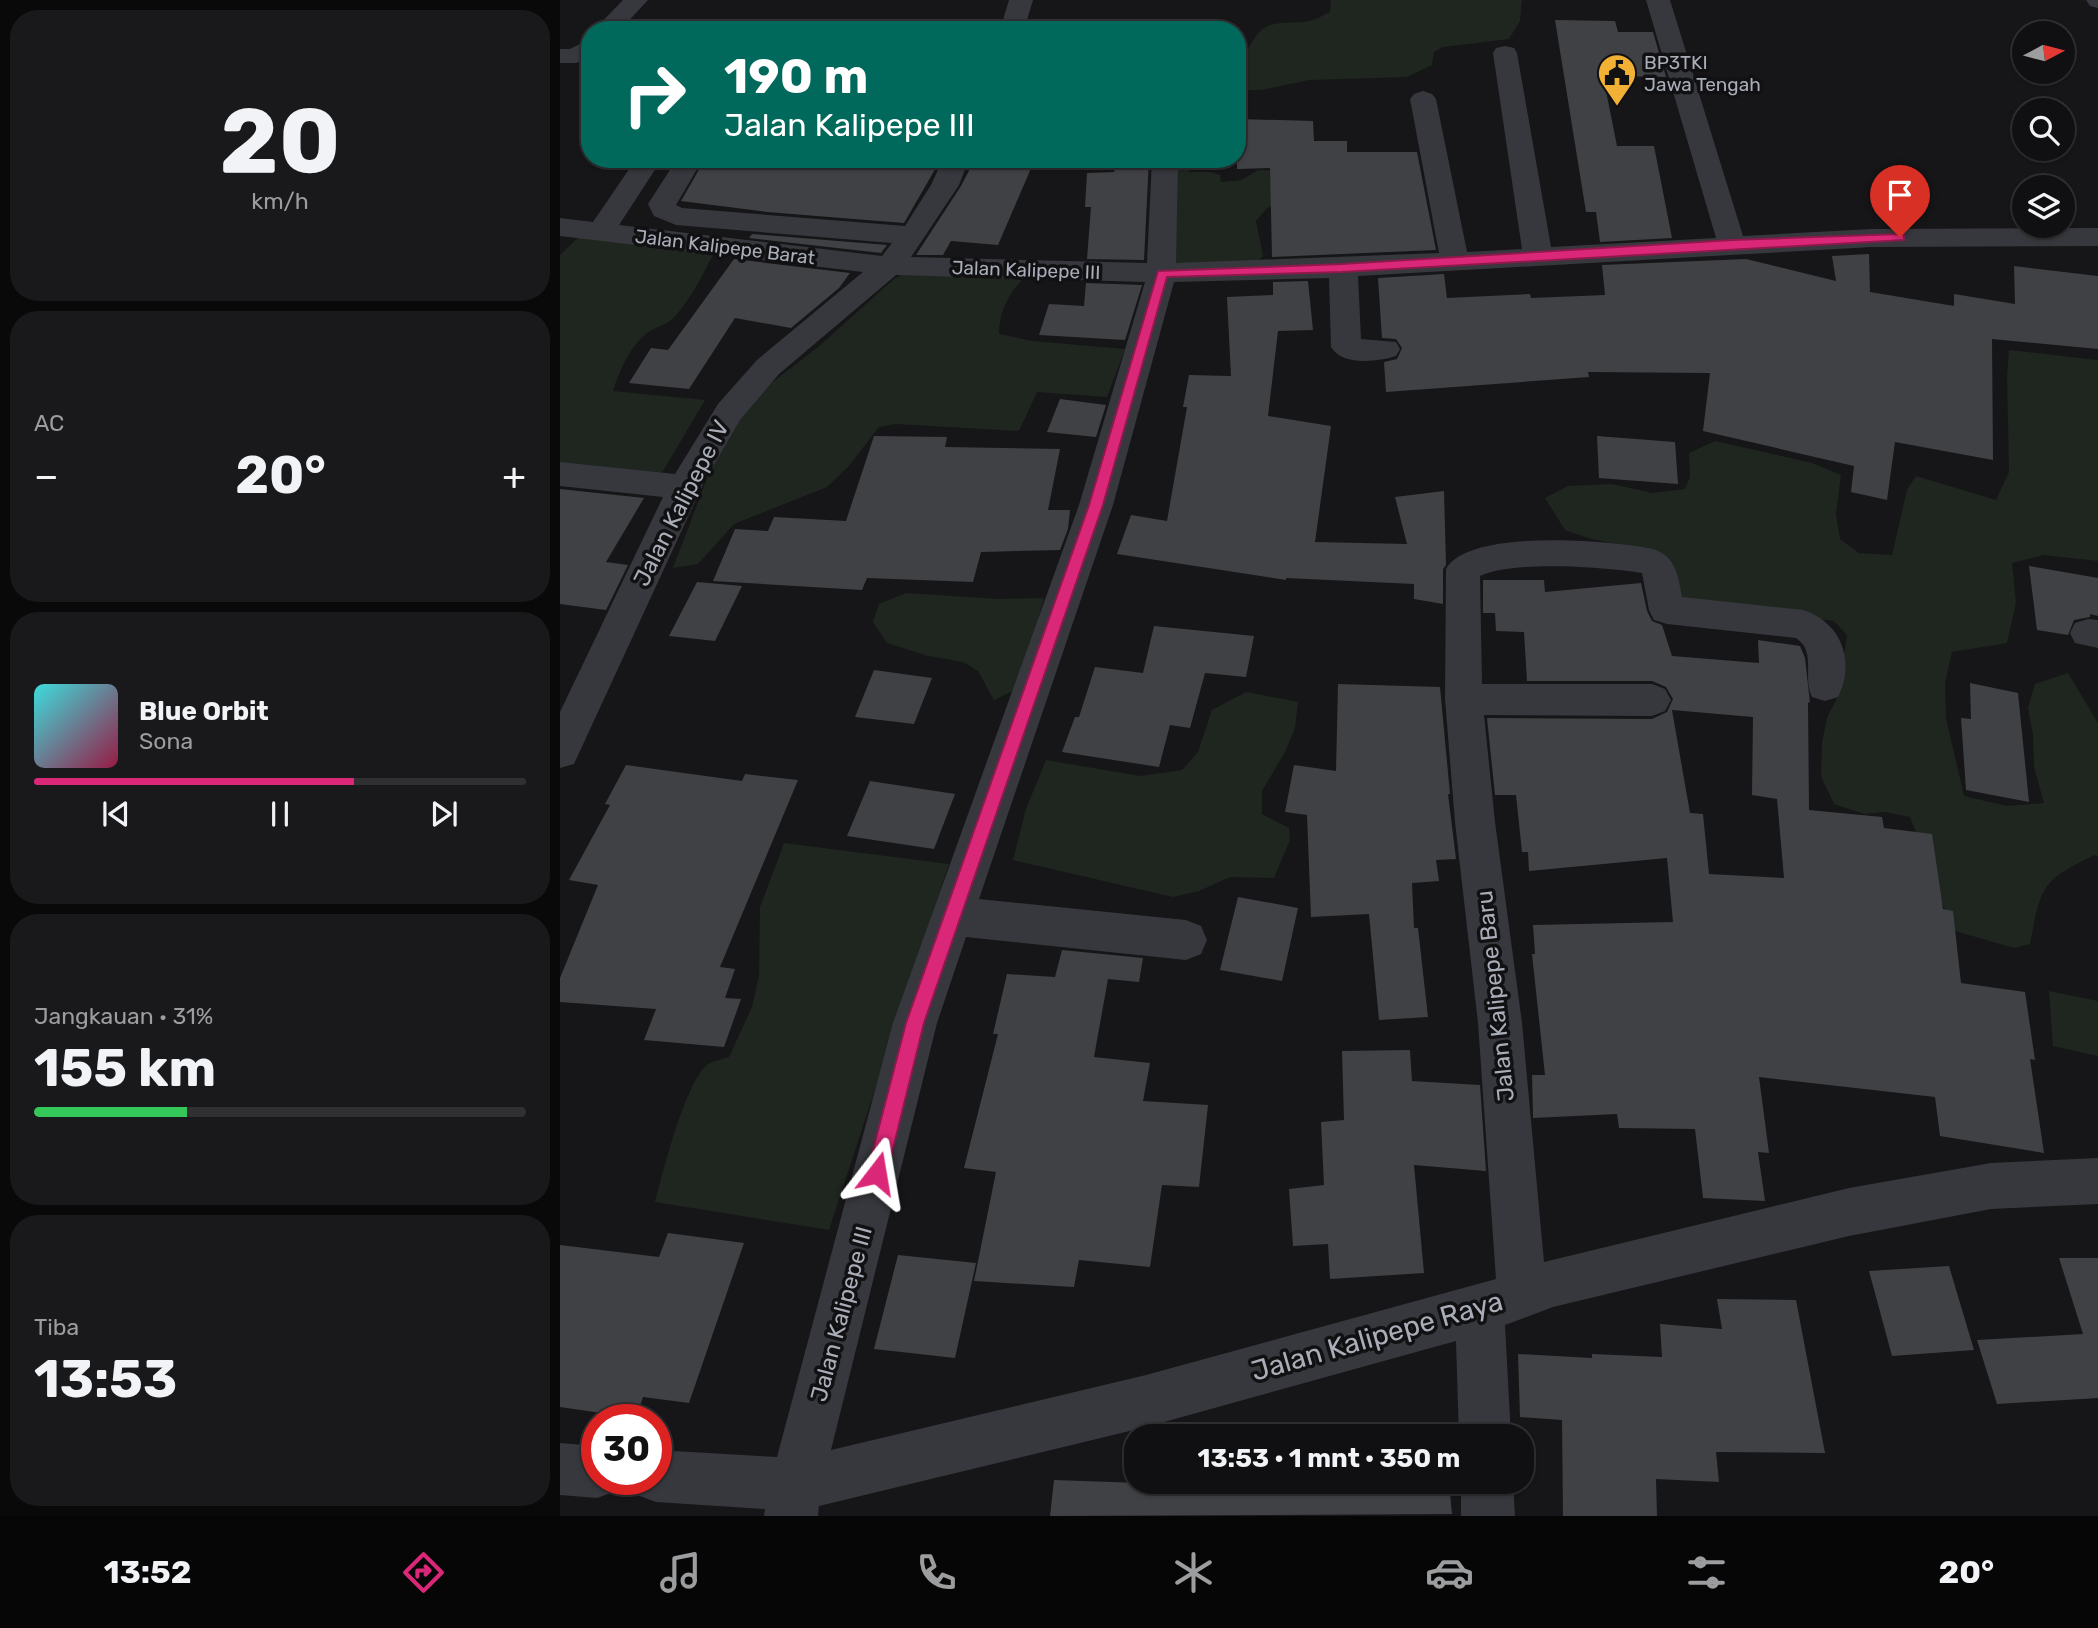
<!DOCTYPE html>
<html lang="id">
<meta charset="utf-8">
<style>
:root{--surface:#101012;--page:#19191b;--text:#f1f3f6;--muted:#9c9d9f;--line:#303032;--accent:#db2777}
body{margin:0;font-family:Rubik,sans-serif;background:var(--page);color:var(--text);height:100vh;display:flex;flex-direction:column;font-size:26px;white-space:nowrap}
*{box-sizing:border-box;margin:0}
p{font-size:23px;color:var(--muted)}
.icon{flex:none;width:38px;height:38px;fill:none;stroke:currentColor;stroke-width:2;stroke-linecap:round;stroke-linejoin:round}
.map{position:relative;flex:1;overflow:hidden}
.details{display:flex;flex-direction:column;gap:10px;padding:10px;background:#09090a;width:560px}
.details>*{flex:none}
.hud{position:absolute;left:21px;top:21px;width:665px;height:147px;border-radius:28px;box-shadow:0 2px 5px #0004,0 0 0 2px var(--line);background:#00695c;color:#fff;overflow:hidden}
.needle{width:46px;rotate:83deg}
.fabs{position:absolute;left:1452px;top:21px;display:grid;gap:14px}
.fabs a{display:grid;place-items:center;width:63px;height:63px;border-radius:50%;background:var(--surface);box-shadow:0 2px 5px #0004,0 0 0 2px var(--line);font-size:35px}
.speed{position:absolute;left:21px;top:1404px;display:flex;gap:14px;font-size:35px;font-weight:700;text-align:center}
.speed>*{display:grid;place-content:center;width:91px;height:91px;border-radius:50%;background:var(--surface);box-shadow:0 2px 5px #0004,0 0 0 2px var(--line);line-height:1}
.speed .limit{border:10px solid #d22;background:#fff;color:#111}
.pin{position:absolute;display:grid;place-items:center;width:60px;height:60px;color:#fff;margin:-72px -30px;border-radius:50% 50% 50% 0;rotate:-45deg;box-shadow:0 0 7px #0007}
.pin .icon{rotate:45deg}
.me{position:absolute;width:77px;margin:-38px;rotate:14deg;stroke-linejoin:round;filter:drop-shadow(0 0 5px #0008)}
.turn{display:flex;align-items:center;gap:24px;height:147px;padding:0 28px;font-size:32px}
.turn .icon{width:91px;height:91px;stroke-width:2.5}
.turn b{display:block;font-size:49px;line-height:60px}
.big{font-size:52px;font-weight:700;line-height:1.1}
.details .widget{flex:1;display:flex;flex-direction:column;justify-content:center;gap:10px;min-width:0;padding:0 24px;border-radius:28px;background:var(--page)}
.details .dial{align-items:center;gap:0}
.dial b{font-size:91px;line-height:1}
.song{display:flex;align-items:center;gap:21px}
.cover{width:84px;height:84px;border-radius:10px;background:linear-gradient(135deg,hsl(180 70% 55%),hsl(340 70% 35%))}
.played{height:7px;border-radius:4px;background:linear-gradient(90deg,var(--accent) 65%,var(--line) 65%)}
.keys{display:flex;justify-content:space-around;direction:ltr}
.heat{display:flex;justify-content:space-between;align-items:center;font-size:38px;direction:ltr}
.charge{height:10px;border-radius:5px;background:linear-gradient(90deg,#34c759 31%,var(--line) 0)}
.trip{position:absolute;left:564px;top:1424px;width:410px;height:70px;border-radius:28px;background:var(--surface);box-shadow:0 2px 5px #0004,0 0 0 2px var(--line);font-weight:700;line-height:70px;text-align:center}
.menu{display:flex;height:112px;justify-content:space-around;align-items:center;background:#060607;color:var(--muted)}
.menu .icon{width:49px;height:49px}
.menu .active{color:var(--accent)}
.menu b{font-size:32px;color:var(--text)}
main{display:flex;flex:1;min-height:0}
.map>svg:first-child{display:block}
.green{fill:#1e261f}
.building{fill:#404145;fill-rule:evenodd}
.lines{fill:none;stroke-linecap:round;stroke-linejoin:round}
.minor{fill:#37383d;fill-rule:evenodd}
.route{fill:#db2777;stroke:#8e194d;stroke-width:2}
.labels{text-anchor:middle;dominant-baseline:central;stroke-width:7;stroke-linejoin:round;paint-order:stroke}
.far-poi-label{font-size:19px;fill:#a8adb8;stroke:#111113;text-anchor:start}
.far-street-label{font-size:19px;fill:#a8adb8;stroke:#111113}
.street-label{font-size:23px;fill:#a8adb8;stroke:#111113}
.near-street-label{font-size:28px;fill:#a8adb8;stroke:#111113}
</style>
<main>
<section class="details">
<div class="widget dial"><b>20</b><p>km/h</p></div>
<div class="widget"><p>AC</p>
<div class="heat"><a>−</a><b class="big">20°</b><a>+</a></div>
</div>
<div class="widget">
<div class="song"><i class="cover"></i><div><b>Blue Orbit</b><p>Sona</p></div></div>
<div class="played"></div>
<div class="keys"><svg class="icon" aria-label="previous" viewBox="0 0 24 24"><path d="M18 5L8 12l10 7zM5 5v14"/></svg><svg class="icon" aria-label="pause" viewBox="0 0 24 24"><path d="M8 5v14M16 5v14"/></svg><svg class="icon" aria-label="next" viewBox="0 0 24 24"><path d="M6 5l10 7-10 7zM19 5v14"/></svg></div>
</div>
<div class="widget"><p>Jangkauan · 31%</p><b class="big">155 km</b><div class="charge"></div></div>
<div class="widget"><p>Tiba</p><b class="big">13:53</b></div>
</section>
<div class="map">
<svg width="1538" height="1516" viewBox="0 0 1538 1516">
<rect width="100%" height="100%" fill="#161618"/>
<g class="green">
<path d="M771,0H962L960,21L949,39L883,47L874,52L872,65L847,77L749,80L701,90H677V55C692,51 692,36 704,28C717,20 734,24 749,21C756,20 763,15 770,12Z"/>
<polygon points="611,159 630,159 629,172 651,172 660,175 661,182 682,180 698,170 721,171 720,202 707,208 696,221 703,256 694,265 602,266"/>
<path d="M20,236L154,253C143,274 133,295 117,314C109,324 101,325 90,331C72,342 59,371 53,391L145,400L103,471L91,485L0,480V255Z"/>
<path d="M351,270L463,279C448,294 439,313 439,334L472,341L565,349L547,397L477,392L459,431L336,424L319,427L288,467L267,487L174,524L138,564L113,568L160,444L210,384L258,347L334,279Z"/>
<path d="M1449,350L1538,360V561L1484,555L1452,563L1456,603L1447,643L1392,652L1385,683L1386,718L1404,796L1447,806L1484,803L1474,767L1473,735L1468,708L1475,684L1508,673L1538,723V857L1535,855C1481,880 1481,887 1470,944L1454,948L1395,931C1376,894 1366,855 1350,817L1325,812L1304,814L1274,804L1261,776L1262,742L1267,718L1278,696L1287,635L1274,621L1213,614L1120,597L1071,547L1031,539L1005,530L985,498L1008,486L1052,484L1092,493L1125,489L1130,477L1129,453L1155,441L1252,463L1281,475L1276,514L1280,539L1299,553L1332,555L1347,490L1356,476L1436,500L1449,472L1447,375Z"/>
<polygon points="346,593 438,599 484,598 469,652 453,691 434,700 418,671 403,662 368,656 327,643 313,622 319,604"/>
<polygon points="686,692 738,702 735,728 725,752 702,791 702,814 729,828 730,840 714,878 670,877 639,891 613,897 453,860 466,809 486,760 580,776 622,770 638,752 652,710"/>
<path d="M224,843L389,864L269,1230L95,1202C103,1172 125,1082 148,1064C153,1061 163,1059 169,1057L192,1007L199,976L200,907Z"/>
<polygon points="1489,991 1538,1001 1538,1056 1493,1046"/>
</g>
<g class="building">
<polygon points="995,20 1055,21 1058,32 1093,32 1106,77 1043,76 1057,146 1094,146 1112,238 1040,242 1036,212 1026,212"/>
<polygon points="677,119 753,121 754,141 787,141 787,152 857,152 876,250 712,257 710,168 677,169"/>
<polygon points="145,159 301,159 377,166 344,223 207,212 121,201"/>
<polygon points="415,159 475,159 438,245 391,241 383,255 356,255 401,186"/>
<polygon points="558,159 589,159 584,260 527,259 531,207 525,207 527,173 554,172"/>
<polygon points="192,234 327,245 321,253 189,238"/>
<polygon points="1309,254 1310,292 1394,306 1394,294 1455,304 1454,266 1538,276 1538,349 1432,339 1433,460 1335,442 1327,500 1291,492 1294,466 1143,431 1150,373 1028,372 1029,377 826,392 824,362 837,359 842,348 836,339 822,338 818,278 884,274 887,298 970,294 971,298 1045,295 1042,265 1186,259 1276,281 1272,256"/>
<polygon points="174,259 290,273 279,288 231,328 175,318 129,389 69,383 91,348 108,350"/>
<polygon points="748,281 753,330 718,331 708,416 771,426 755,542 847,544 835,497 884,491 886,565 883,569 883,604 854,599 854,584 726,578 726,580 557,554 571,515 607,521 627,407 623,407 629,375 671,376 667,297 713,295 713,282"/>
<polygon points="526,283 582,285 565,340 479,335 489,304 524,306"/>
<polygon points="500,399 546,405 536,437 487,432"/>
<polygon points="314,436 387,437 385,447 500,449 488,510 510,510 508,529 500,550 421,552 413,582 307,578 302,590 153,581 175,529 208,531 214,517 286,521"/>
<polygon points="1037,436 1115,442 1118,484 1039,478"/>
<polygon points="0,489 84,498 46,562 68,565 46,610 0,604"/>
<polygon points="1469,566 1538,578 1538,616 1530,614 1530,617 1514,620 1508,635 1477,630"/>
<path d="M923,580H984L985,592L1081,583L1087,611L1092,621L1102,625L1112,656L1199,663L1198,640L1240,646L1245,658L1250,703L1248,702L1249,810L1322,817L1324,828L1372,834L1383,909L1393,911L1401,983L1465,992L1475,1060L1470,1059L1484,1153L1380,1136L1375,1097L1199,1077L1209,1153L1198,1152L1205,1201L1143,1198L1135,1129L1059,1128L1057,1114L973,1118L972,1075H985L972,954H975L973,925L1113,922L1107,858L969,871L968,852H962L956,795H935L927,718L1092,719L1107,712L1113,699L1106,687L1092,681H967L964,632L936,631L935,613H923ZM1112,710L1193,717L1192,795L1217,799L1224,878L1149,874L1143,814L1130,813Z"/>
<polygon points="137,582 182,586 155,641 109,636"/>
<polygon points="594,626 694,636 686,677 645,673 630,728 610,725 599,767 502,752 515,717 519,717 535,667 583,673"/>
<polygon points="314,670 372,678 354,724 295,717"/>
<polygon points="1410,683 1458,693 1469,802 1406,790 1401,718 1411,719"/>
<polygon points="778,684 880,687 890,794 888,794 896,859 876,860 879,881 852,883 854,928 858,928 868,1017 819,1020 809,914 751,917 747,815 725,812 734,765 776,771"/>
<polygon points="66,765 182,781 185,774 238,780 160,967 175,969 165,998 181,999 164,1047 84,1040 96,1009 0,1002 0,978 38,885 9,880 50,805 45,804"/>
<polygon points="310,781 395,794 374,849 287,836"/>
<polygon points="678,897 738,908 722,981 660,970"/>
<polygon points="502,950 583,958 579,982 548,979 534,1057 590,1063 583,1101 648,1105 639,1187 602,1185 590,1267 519,1260 514,1287 414,1281 436,1172 404,1168 438,1034 433,1034 447,974 495,977"/>
<polygon points="850,1050 852,1081 920,1085 926,1171 854,1165 864,1273 770,1279 768,1244 733,1246 729,1189 764,1185 761,1122 784,1120 782,1051"/>
<polygon points="108,1233 184,1243 129,1403 83,1397 76,1418 0,1407 0,1245 99,1257"/>
<polygon points="338,1255 416,1263 395,1358 314,1349"/>
<polygon points="1499,1258 1538,1258 1538,1398 1437,1404 1417,1340 1523,1334"/>
<polygon points="1389,1266 1414,1350 1332,1356 1309,1271"/>
<polygon points="1157,1299 1236,1300 1265,1453 1156,1452 1159,1482 1096,1479 1097,1516 1003,1516 1002,1420 960,1417 958,1354 1032,1358 1032,1354 1102,1357 1100,1324 1162,1329"/>
<polygon points="494,1480 610,1484 889,1482 892,1514 490,1516"/>
</g>
<g class="lines">
<g class="minor">
<polygon points="63,0 88,0 60,30 34,30"/>
<polygon points="449,0 473,0 464,30 440,30"/>
<path d="M1086,0H1110L1183,236L1312,229L1538,228V246L1312,247L798,276L801,339L836,342L840,349L836,356C817,362 782,366 771,347L769,278L614,282L553,505L419,899L626,920L641,926L647,940L641,954L626,960L406,937L377,1023L271,1450L586,1375L936,1279L918,1023L895,822L885,699L886,569C908,528 1052,540 1093,549C1116,556 1118,576 1122,597L1243,610C1281,622 1296,661 1278,697L1265,701L1252,697C1242,676 1257,652 1236,638L1107,624L1094,620L1089,610L1082,573C1046,567 952,560 920,576L922,684H1092L1105,689L1111,700L1105,711L1092,716L924,715L935,822L962,1023L984,1262L1289,1188L1431,1163L1538,1158V1204L1431,1209L1289,1236L993,1307L945,1325L951,1437H899L896,1341L586,1427L259,1506L258,1516H204L205,1509L96,1502L77,1495L71,1479H96V1450L217,1457L333,1023L519,505L585,282L336,275L219,374L180,420L145,480L14,764L0,768V712L103,497L0,486V462L115,474L158,404L197,360L303,272L0,236V218L33,222L76,159H102L59,225L322,256L332,243L116,225L94,216L88,204L117,159H143L116,205L122,208L345,226L371,185L383,159H409L399,185L351,257L587,263L592,159H618L616,263L879,253L850,99L854,94L863,91L872,94L876,99L907,252L962,249L933,53L936,48L945,46L954,48L957,53L991,247L1156,238Z"/>
<polygon points="1526,0 1538,0 1538,8 1530,6"/>
<polygon points="30,39 30,58 16,63 0,63 0,49 10,49"/>
<polygon points="1528,619 1538,620 1538,648 1515,643 1510,633 1515,623"/>
<polygon points="0,1443 37,1446 37,1479 61,1479 56,1491 37,1498 0,1495"/>
<polygon points="901,1482 953,1482 955,1516 901,1516"/>
</g>
</g>
<polygon class="route" points="1340,234 1344,235 1344,240 782,272 607,277 543,505 364,1023 327,1173 324,1180 317,1183 310,1180 307,1173 346,1023 529,505 598,271 782,264 1172,240"/>
<defs>
<g id="civic-pin" transform="scale(2.0125)"><path d="M0 17L-7.5 6A9.5 9.5 0 1 1 7.5 6Z" fill="#f2b134" stroke="#111113"/><path d="M-.6-6.5H3V-4.5H.6V-3L4-1V1h2V6H-6V1h2V-1L-.6-3ZM-1.2 2.5V6h2.4V2.5Z" fill="#111"/></g>
</defs>
<g fill-rule="evenodd">
<use href="#civic-pin" x="1057" y="73"/>
</g>
<g class="labels">
<g class="far-poi-label">
<text x="1084" y="62">BP3TKI<tspan x="1084" dy="22">Jawa Tengah</tspan></text>
</g>
<g class="far-street-label">
<text transform="translate(165 247) rotate(7)">Jalan Kalipepe Barat</text>
<text transform="translate(466 270) rotate(2)">Jalan Kalipepe III</text>
</g>
<g class="street-label">
<text transform="translate(121 503) rotate(-63)">Jalan Kalipepe IV</text>
<text transform="translate(935 996) rotate(-96)">Jalan Kalipepe Baru</text>
<text transform="translate(281 1314) rotate(-75)">Jalan Kalipepe III</text>
</g>
<g class="near-street-label">
<text transform="translate(817 1336) rotate(-16)">Jalan Kalipepe Raya</text>
</g>
</g>
</svg>
<div class="fabs">
<a><svg class="needle" viewBox="-14 -14 28 28"><path d="M0-13l5 13h-10z" fill="#e53935"/><path d="M0 13l5-13h-10z" fill="#9c9d9f"/></svg></a>
<a><svg class="icon" aria-label="search" viewBox="0 0 24 24"><circle cx="10" cy="10" r="6"/><path d="M15 15l6 6"/></svg></a>
<a><svg class="icon" aria-label="layers" viewBox="0 0 24 24"><path d="M12 4l9 5-9 5-9-5zM3 14l9 5 9-5"/></svg></a>
</div>
<div class="speed"><div class="limit">30</div></div>
<div class="pin" style="left:1340px;top:237px;background:#d93025"><svg class="icon" aria-label="arrive" viewBox="0 0 24 24"><path d="M6 21V4h12l-3 4 3 4H6"/></svg></div>
<svg class="me" style="left:317px;top:1173px" viewBox="-20 -20 40 40"><path d="M0-17L14 15 0 8-14 15z" fill="#db2777" stroke="#fff" stroke-width="4"/></svg>
<div class="trip">13:53 · 1 mnt · 350 m</div>
<div class="hud">
<div class="turn"><svg class="icon" aria-label="right" viewBox="0 0 24 24"><path d="M7 20v-9h11M14 6l5 5-5 5"/></svg><div><b>190 m</b>Jalan Kalipepe III</div></div>
</div>
</div>
</main>
<nav class="menu">
<b>13:52</b>
<svg class="icon active" aria-label="directions" viewBox="0 0 24 24"><path d="M12 3l9 9-9 9-9-9zM9 14v-3h6M13 9l2 2-2 2"/></svg>
<svg class="icon" aria-label="music" viewBox="0 0 24 24"><path d="M9 18V5l10-2v13"/><circle cx="6" cy="18" r="3"/><circle cx="16" cy="16" r="3"/></svg>
<svg class="icon" aria-label="phone" viewBox="0 0 24 24"><path d="M5 4h4l2 5-3 2q2 4 5 5l2-3 5 2v4C11 20 4 13 5 4z"/></svg>
<svg class="icon" aria-label="climate" viewBox="0 0 24 24"><path d="M12 3v18M4 7l16 10M4 17L20 7"/></svg>
<svg class="icon" aria-label="car" viewBox="0 0 24 24"><path d="M5 17H2v-5l4-1 3-4h7l3 4 3 1v5h-3M9 17h6M6 11h13"/><circle cx="7" cy="17" r="2"/><circle cx="17" cy="17" r="2"/></svg>
<svg class="icon" aria-label="filters" viewBox="0 0 24 24"><path d="M4 7h16M4 17h16"/><circle cx="9" cy="7" r="2"/><circle cx="15" cy="17" r="2"/></svg>
<b>20°</b>
</nav>
